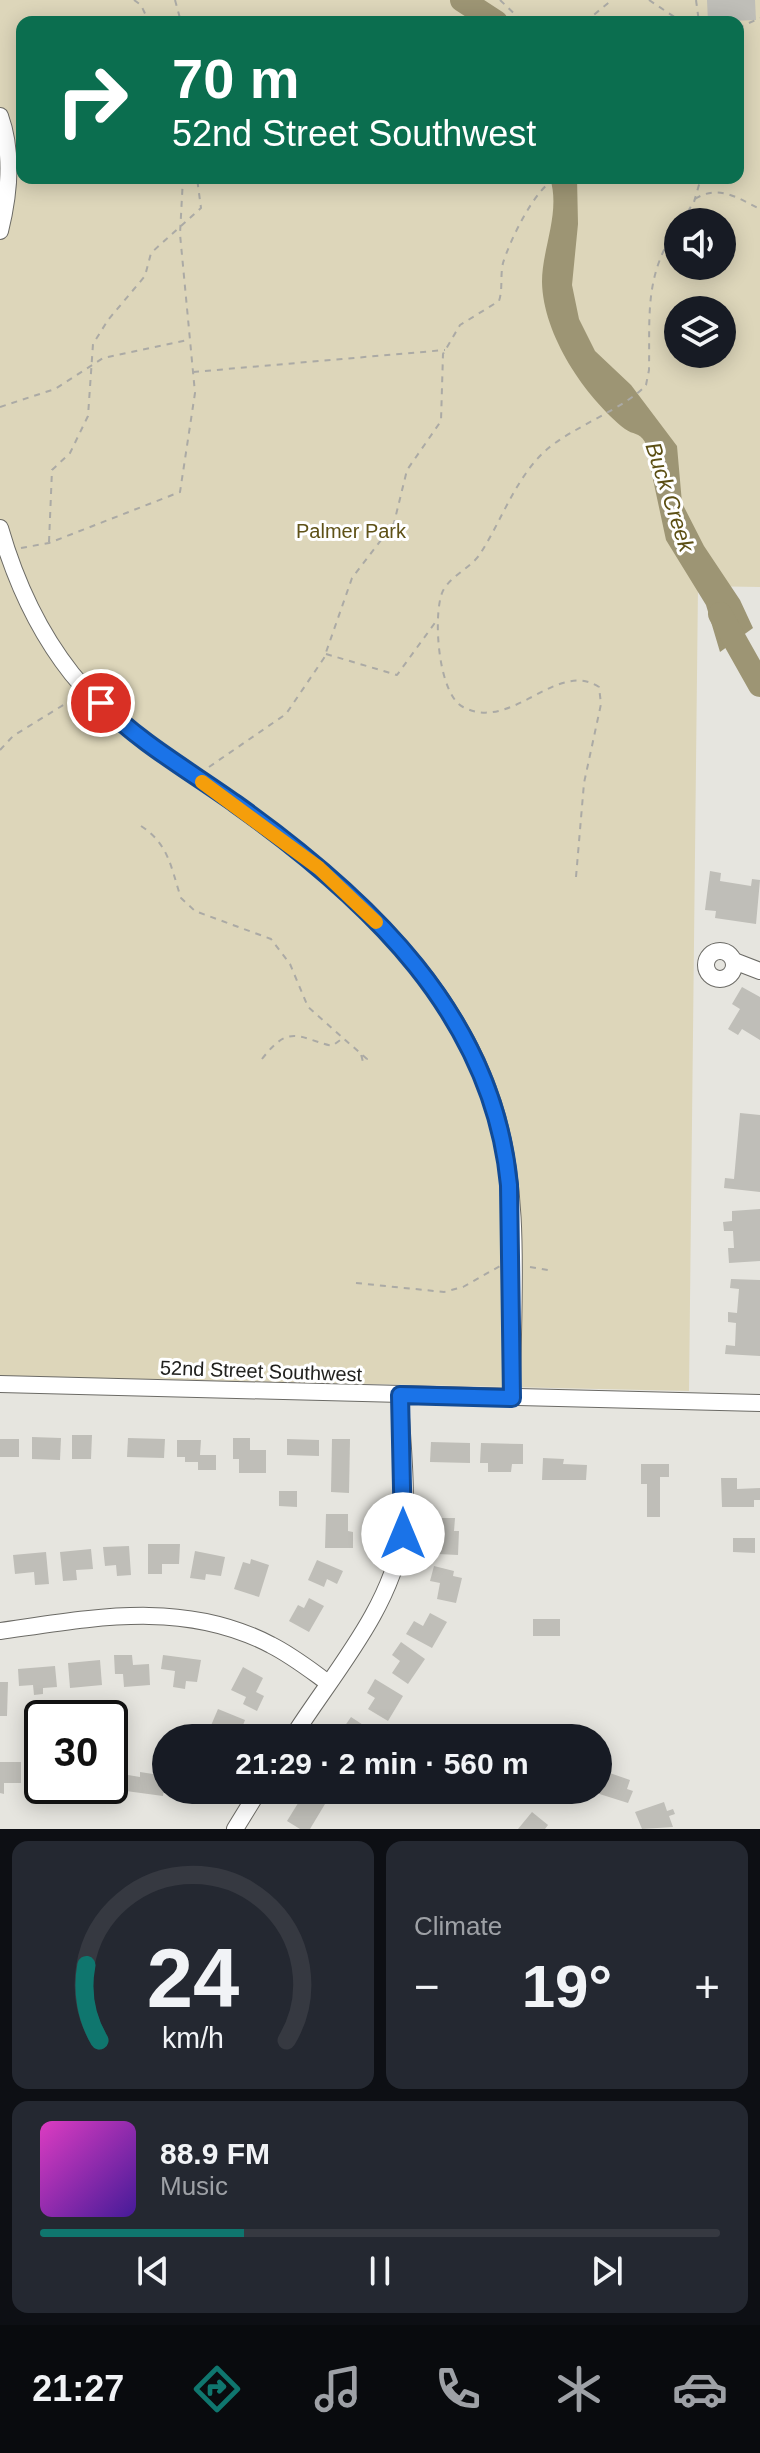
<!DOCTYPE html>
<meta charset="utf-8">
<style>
:root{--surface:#171b24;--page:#242831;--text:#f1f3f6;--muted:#9ea1a6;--line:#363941;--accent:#0f766e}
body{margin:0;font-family:Helvetica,sans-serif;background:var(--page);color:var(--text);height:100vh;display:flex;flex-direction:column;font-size:30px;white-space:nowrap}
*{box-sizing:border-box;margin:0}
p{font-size:26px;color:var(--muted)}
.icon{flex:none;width:44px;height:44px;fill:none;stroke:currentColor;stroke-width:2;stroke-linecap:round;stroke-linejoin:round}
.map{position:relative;height:1829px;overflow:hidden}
.panel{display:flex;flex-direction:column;gap:12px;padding:12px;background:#0d0f14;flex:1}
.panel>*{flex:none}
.banner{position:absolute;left:16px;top:16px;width:728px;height:168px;border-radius:16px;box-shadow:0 4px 20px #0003;background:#0b6e4f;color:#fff;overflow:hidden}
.controls{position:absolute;left:664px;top:208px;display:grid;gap:16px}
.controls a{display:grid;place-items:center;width:72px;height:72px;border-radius:50%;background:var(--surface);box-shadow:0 4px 20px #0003;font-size:40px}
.speed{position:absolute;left:24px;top:1700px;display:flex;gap:16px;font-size:40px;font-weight:700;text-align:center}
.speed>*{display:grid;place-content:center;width:104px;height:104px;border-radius:50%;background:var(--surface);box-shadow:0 4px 20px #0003;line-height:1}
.speed .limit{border:4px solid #111;border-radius:12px;background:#fff;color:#111}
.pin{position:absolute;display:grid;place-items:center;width:68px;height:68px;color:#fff;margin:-34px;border:4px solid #fff;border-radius:50%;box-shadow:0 2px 8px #0007}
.me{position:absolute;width:88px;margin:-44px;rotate:0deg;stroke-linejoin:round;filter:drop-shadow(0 0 6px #0008)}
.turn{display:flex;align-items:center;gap:28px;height:168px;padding:0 24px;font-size:36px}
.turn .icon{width:104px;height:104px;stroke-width:2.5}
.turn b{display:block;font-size:56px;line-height:68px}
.big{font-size:60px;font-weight:600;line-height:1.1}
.panel .card{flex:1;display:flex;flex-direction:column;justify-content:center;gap:12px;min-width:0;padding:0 28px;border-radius:16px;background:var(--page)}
.panel .dial{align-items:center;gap:0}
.dial svg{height:208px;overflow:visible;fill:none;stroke:var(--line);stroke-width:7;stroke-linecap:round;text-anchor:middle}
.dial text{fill:var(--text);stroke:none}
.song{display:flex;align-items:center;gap:24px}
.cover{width:96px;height:96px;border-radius:12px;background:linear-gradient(135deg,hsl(310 70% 55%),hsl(260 70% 35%))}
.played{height:8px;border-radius:4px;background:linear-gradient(90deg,var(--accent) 30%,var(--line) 30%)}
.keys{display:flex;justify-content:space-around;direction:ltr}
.heat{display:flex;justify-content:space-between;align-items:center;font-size:44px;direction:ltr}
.panel .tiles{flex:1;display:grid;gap:12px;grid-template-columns:1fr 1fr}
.card:last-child{grid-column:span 2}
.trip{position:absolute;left:152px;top:1724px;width:460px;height:80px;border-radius:40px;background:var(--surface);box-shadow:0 4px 20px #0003;font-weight:600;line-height:80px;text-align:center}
.dock{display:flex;height:128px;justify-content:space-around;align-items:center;background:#090b0e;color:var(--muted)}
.dock .icon{width:56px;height:56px}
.dock .active{color:var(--accent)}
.dock b{font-size:36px;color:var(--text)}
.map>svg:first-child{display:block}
.green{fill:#ddd6ba;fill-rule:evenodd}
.water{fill:#9d9574}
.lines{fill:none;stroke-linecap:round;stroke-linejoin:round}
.river{stroke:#9d9574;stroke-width:24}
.building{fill:#bfbeb8}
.minor-casing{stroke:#6b6a65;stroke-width:18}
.path{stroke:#abaaa5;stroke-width:2;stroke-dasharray:6 6;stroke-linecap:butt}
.minor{stroke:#fff;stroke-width:16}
.route-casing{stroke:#114b97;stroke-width:20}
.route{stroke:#1a73e8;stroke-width:14}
.slow{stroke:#f59e0b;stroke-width:14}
.labels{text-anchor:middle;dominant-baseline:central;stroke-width:6;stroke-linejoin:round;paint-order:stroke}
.park-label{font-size:20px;fill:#5e5117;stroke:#fff}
.street-label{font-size:20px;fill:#21211e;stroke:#fff}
.water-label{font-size:22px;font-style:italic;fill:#5c4f14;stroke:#fff}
</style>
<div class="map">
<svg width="760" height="1829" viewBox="0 0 760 1829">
<rect width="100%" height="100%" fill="#e6e5df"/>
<path class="green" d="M0,0H760V587L698,586L689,1391L0,1376ZM22,22H738V178H22ZM678,222H722V266H678ZM678,310H722V354H678Z"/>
<path class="water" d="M550,178H577L578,224L572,285L579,319L595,351L631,385L677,446L682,503L704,546L740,600L753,628L720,652L706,605L666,540L645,442C639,432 633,435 625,429C585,397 543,335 542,282C542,248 561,212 550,178Z"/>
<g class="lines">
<g class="river">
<polyline points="462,0 496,22"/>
<polyline points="720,614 760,685"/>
</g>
</g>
<g class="building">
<polygon points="707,0 755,0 756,20 708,22"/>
<polygon points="710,871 721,873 720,881 751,886 752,879 760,880 756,924 715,918 716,911 705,910"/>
<polygon points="742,987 760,997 760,1040 742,1029 738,1035 728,1029 740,1009 732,1004"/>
<polygon points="740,1113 760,1115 760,1192 724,1188 725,1178 734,1179"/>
<polygon points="760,1209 760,1261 729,1263 728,1248 734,1248 733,1231 724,1231 723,1222 732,1221 732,1211"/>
<polygon points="731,1279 760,1280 760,1356 725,1354 726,1345 735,1346 736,1323 728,1322 728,1312 737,1313 739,1289 730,1288"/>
<polygon points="72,1435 92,1435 91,1459 72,1459"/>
<polygon points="32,1437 61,1438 60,1460 32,1459"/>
<polygon points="128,1438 165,1439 164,1458 127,1457"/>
<polygon points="233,1438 250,1438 250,1450 266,1450 266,1473 239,1473 239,1459 233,1459"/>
<rect x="0" y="1439" width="19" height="18"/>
<polygon points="287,1439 319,1440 319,1456 287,1455"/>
<polygon points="332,1439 350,1439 349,1493 331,1492"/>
<polygon points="177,1440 201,1440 200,1455 216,1455 216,1470 198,1470 198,1462 185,1462 185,1457 177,1457"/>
<polygon points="431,1442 470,1443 470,1463 430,1462"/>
<polygon points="481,1443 523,1444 523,1464 512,1464 511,1472 488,1472 488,1463 480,1463"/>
<polygon points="543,1458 564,1459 563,1464 587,1465 586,1480 542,1480"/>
<polygon points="641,1464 669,1464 669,1477 660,1477 660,1517 647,1517 647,1484 641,1484"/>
<polygon points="721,1478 737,1478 737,1489 760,1488 760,1500 754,1500 754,1507 722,1507"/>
<polygon points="279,1491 297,1491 297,1507 279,1506"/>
<polygon points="326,1514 348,1514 348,1531 353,1532 353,1548 325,1548"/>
<polygon points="440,1518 455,1518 454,1531 459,1531 458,1555 438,1554"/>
<polygon points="733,1538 755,1538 755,1553 733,1552"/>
<polygon points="148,1544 180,1544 179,1564 162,1564 162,1574 148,1574"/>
<polygon points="129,1546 131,1575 117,1576 116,1565 105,1566 103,1547"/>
<polygon points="91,1549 93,1569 76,1570 77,1580 63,1581 60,1552"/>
<polygon points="195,1551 225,1557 221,1576 206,1574 205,1580 190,1578"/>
<polygon points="46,1552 49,1584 35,1585 34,1572 15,1574 13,1555"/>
<polygon points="251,1559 269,1565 259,1597 234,1589 243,1562 250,1564"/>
<polygon points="317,1560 343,1571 337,1584 327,1579 324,1587 308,1580"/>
<polygon points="434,1566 454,1571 453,1576 462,1578 456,1603 437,1599 440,1583 430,1581"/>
<polygon points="309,1598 324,1606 309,1632 289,1621 298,1605 304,1608"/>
<polygon points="430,1613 447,1622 432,1648 406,1634 414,1621 423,1626"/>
<rect x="533" y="1619" width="27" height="17"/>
<polygon points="401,1642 425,1659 408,1684 392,1673 400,1661 392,1655"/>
<polygon points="114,1655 132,1655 133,1665 149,1664 150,1685 124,1687 123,1674 115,1674"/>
<polygon points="163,1655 201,1660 197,1682 186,1681 185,1689 173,1687 175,1671 161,1669"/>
<polygon points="100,1660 102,1685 70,1688 68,1663"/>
<polygon points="55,1666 57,1687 43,1688 43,1694 34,1695 33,1685 19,1686 18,1669"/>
<polygon points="243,1667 263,1678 256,1692 264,1696 257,1711 243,1704 246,1697 231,1690"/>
<polygon points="375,1679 403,1696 388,1721 368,1709 375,1698 367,1693"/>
<polygon points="0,1682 8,1682 7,1716 0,1716"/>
<polygon points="218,1709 245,1720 238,1738 207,1735"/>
<polygon points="351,1717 377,1734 375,1738 351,1738 342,1730"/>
<polygon points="34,1759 42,1759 42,1786 51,1786 51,1793 34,1793"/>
<polygon points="0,1762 21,1762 21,1783 4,1783 4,1794 0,1793"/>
<polygon points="601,1770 630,1780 627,1789 633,1791 628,1803 590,1791 598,1790"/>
<polygon points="140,1772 166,1776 163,1796 126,1791 128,1775 140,1777"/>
<polygon points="110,1777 116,1777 116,1792 96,1792 96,1786 110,1786"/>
<polygon points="548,1790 581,1790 582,1795 568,1798 567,1793 549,1796"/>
<polygon points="305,1792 325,1804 310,1829 300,1829 287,1821"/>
<polygon points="664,1802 667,1811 673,1809 675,1814 669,1816 673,1827 642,1829 635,1812"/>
<polygon points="532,1812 548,1825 545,1829 518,1829"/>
</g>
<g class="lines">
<g class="minor-casing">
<g id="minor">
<path d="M0,116C13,152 9,195 0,231"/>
<path d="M0,528C15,580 38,631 72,674C116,729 181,764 237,805C343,881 452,975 493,1103C523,1195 512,1301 512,1398"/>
<circle cx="720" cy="965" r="14"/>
<polyline points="734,961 760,971"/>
<polyline points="0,1384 760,1403"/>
<path d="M0,1631C92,1618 184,1599 271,1645C291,1655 309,1669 327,1682"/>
<path d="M292,1738C331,1676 391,1609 402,1536C409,1493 401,1438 400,1395"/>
<polyline points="235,1829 259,1790"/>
</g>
</g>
<g class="path">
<polyline points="134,0 141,5 149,22"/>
<polyline points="175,0 181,22"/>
<polyline points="500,0 523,22"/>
<polyline points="649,0 682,22"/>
<polyline points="696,0 699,22"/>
<polyline points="585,22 612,0"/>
<polyline points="738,28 760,18"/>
<path d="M695,199C718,184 738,198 760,209"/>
<polyline points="681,222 694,202 701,178"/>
<polyline points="193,372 445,350"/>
<polyline points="0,407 55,389 103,358 188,340"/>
<polyline points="49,542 52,470 70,453 88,416 93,344 108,320 145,276 151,253 201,208 197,178"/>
<polyline points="21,548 49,543 180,492 195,393 180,234 183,178"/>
<polyline points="326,654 397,675 437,620"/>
<polyline points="0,750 13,736 73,699"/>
<path d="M209,767L286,714L324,658L352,578L394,523L407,470L441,421L443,354L460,325L499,301C503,289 500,276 503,263C510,240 536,186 557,178"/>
<path d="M141,826C169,844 171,868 181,898L195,911L271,939L290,964L308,1007L343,1038"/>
<path d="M576,877L584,783L601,704L599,687C556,659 512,733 463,707C438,694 433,617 442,593C448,577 471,568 480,554C502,520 515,479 545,451C572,427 626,408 646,385L649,370C650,314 644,275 678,226"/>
<path d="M262,1059C289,1024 297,1037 332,1046L343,1038L367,1059L363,1062L361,1054"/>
<polyline points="530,1267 553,1271"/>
<polyline points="356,1283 444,1292 463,1287 500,1266"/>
</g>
<use href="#minor" class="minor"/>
</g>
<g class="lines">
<g class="route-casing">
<path id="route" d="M101,703C140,743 190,771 236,804C368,898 493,1015 509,1185L512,1398L400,1395L403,1534"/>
</g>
<use href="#route" class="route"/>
<polyline class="slow" points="202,782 319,868 376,922"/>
</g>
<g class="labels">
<g class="park-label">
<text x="351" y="531">Palmer Park</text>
</g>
<g class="street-label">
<text transform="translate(261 1371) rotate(2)">52nd Street Southwest</text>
</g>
<g class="water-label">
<text transform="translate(670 497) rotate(72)">Buck Creek</text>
</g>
</g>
</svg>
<div class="controls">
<a><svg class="icon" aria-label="sound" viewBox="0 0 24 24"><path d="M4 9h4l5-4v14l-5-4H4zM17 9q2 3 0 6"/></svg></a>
<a><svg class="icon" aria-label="layers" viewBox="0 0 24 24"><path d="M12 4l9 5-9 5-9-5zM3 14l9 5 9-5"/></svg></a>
</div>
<div class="speed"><div class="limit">30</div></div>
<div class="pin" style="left:101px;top:703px;background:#d93025"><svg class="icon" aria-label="arrive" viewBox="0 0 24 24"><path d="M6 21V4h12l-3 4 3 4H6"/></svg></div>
<svg class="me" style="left:403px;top:1534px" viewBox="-20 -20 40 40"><circle r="19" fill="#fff"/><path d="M0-13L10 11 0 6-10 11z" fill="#1a73e8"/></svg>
<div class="trip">21:29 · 2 min · 560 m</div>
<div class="banner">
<div class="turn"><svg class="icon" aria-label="right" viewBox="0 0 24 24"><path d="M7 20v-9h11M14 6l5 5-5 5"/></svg><div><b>70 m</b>52nd Street Southwest</div></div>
</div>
</div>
<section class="panel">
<div class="tiles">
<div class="card dial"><svg viewBox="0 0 100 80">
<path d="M14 69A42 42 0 1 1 86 69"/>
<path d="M14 69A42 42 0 0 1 9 40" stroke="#0f766e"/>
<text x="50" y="56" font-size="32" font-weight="700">24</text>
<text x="50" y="72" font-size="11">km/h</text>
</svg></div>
<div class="card"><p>Climate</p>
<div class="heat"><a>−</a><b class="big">19°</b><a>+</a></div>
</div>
<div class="card">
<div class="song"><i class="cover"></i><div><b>88.9 FM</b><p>Music</p></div></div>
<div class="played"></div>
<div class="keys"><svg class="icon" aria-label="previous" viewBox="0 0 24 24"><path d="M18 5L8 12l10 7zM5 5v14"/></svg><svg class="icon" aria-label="pause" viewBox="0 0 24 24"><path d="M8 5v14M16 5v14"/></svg><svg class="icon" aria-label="next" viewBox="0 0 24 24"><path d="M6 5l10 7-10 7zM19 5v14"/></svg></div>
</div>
</div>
</section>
<nav class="dock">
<b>21:27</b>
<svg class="icon active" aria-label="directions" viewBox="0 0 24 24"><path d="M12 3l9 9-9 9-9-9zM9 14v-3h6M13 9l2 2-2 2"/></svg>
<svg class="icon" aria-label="music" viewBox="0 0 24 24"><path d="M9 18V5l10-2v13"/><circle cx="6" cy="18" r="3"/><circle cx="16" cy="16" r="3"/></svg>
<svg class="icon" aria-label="phone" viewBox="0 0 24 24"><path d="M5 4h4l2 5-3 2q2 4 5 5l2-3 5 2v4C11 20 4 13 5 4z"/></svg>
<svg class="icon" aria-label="climate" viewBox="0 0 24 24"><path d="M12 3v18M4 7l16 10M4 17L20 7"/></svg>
<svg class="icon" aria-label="car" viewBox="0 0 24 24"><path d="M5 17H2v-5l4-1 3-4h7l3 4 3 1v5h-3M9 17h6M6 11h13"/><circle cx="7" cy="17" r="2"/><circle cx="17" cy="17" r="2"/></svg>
</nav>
